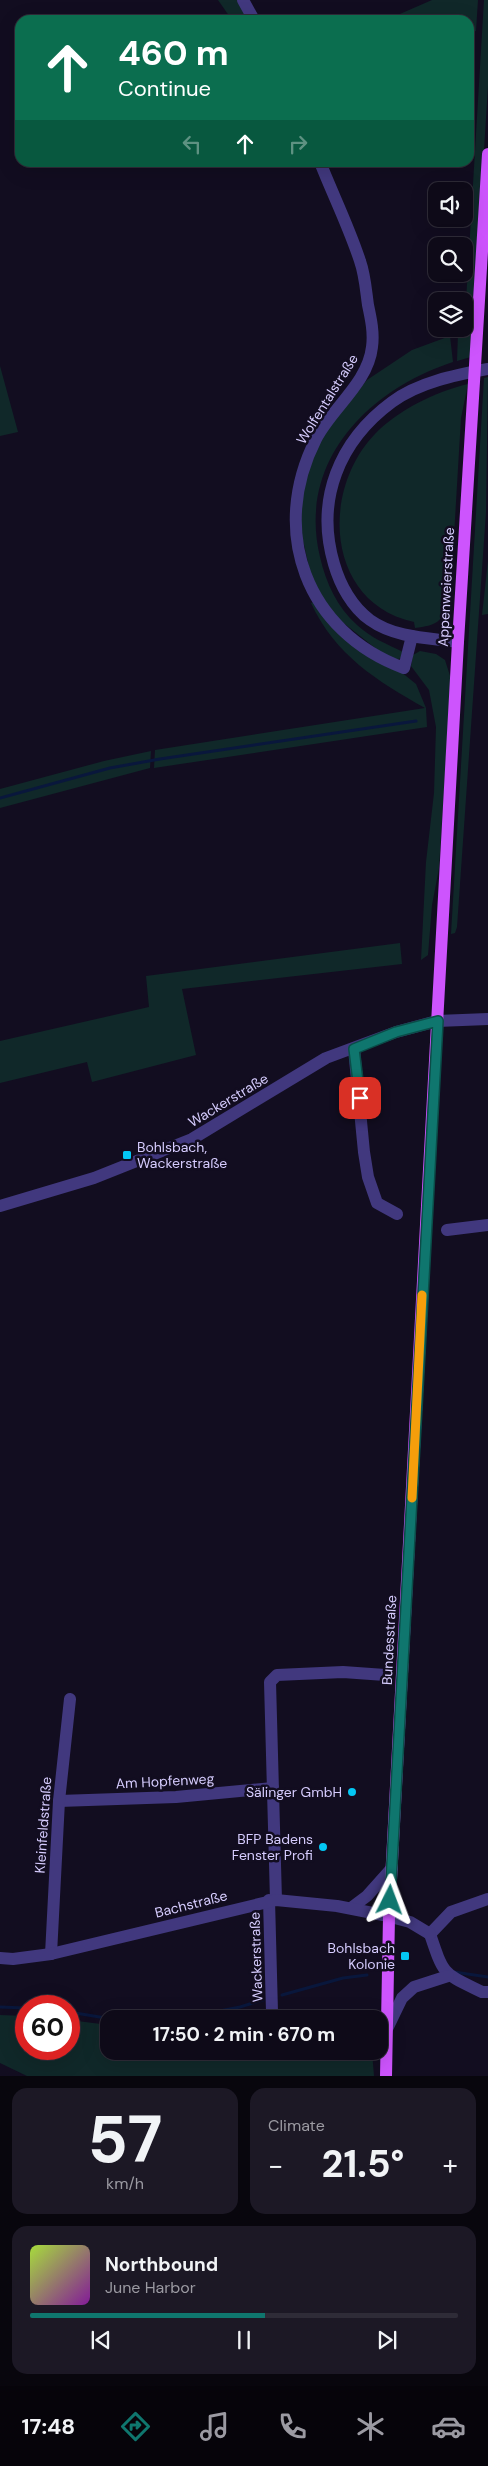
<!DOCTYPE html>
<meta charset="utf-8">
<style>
:root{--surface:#0e0a18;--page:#1c1825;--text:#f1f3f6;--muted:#9b9aa2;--line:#2e2b37;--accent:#0f766e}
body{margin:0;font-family:"DM Sans",sans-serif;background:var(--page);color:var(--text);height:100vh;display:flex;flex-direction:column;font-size:19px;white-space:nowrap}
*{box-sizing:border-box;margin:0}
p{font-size:16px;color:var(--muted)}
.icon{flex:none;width:28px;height:28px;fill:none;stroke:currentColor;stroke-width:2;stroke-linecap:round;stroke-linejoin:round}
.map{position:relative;height:2076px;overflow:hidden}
.side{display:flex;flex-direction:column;gap:12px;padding:12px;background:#08060d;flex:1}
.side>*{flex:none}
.banner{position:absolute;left:15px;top:15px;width:459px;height:152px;border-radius:15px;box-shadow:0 5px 20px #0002,0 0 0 1px var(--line);background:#0b6e4f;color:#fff;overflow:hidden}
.controls{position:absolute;left:428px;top:182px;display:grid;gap:10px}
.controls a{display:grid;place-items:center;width:45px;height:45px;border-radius:10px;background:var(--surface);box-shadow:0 5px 20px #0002,0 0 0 1px var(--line);font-size:25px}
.speed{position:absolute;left:15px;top:1995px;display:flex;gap:10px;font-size:25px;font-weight:700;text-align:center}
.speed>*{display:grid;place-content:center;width:65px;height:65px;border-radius:50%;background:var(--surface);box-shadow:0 5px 20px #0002,0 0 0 1px var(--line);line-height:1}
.speed .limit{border:8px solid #d22;background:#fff;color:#111}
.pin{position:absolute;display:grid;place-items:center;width:42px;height:42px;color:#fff;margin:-21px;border-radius:10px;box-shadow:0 2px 8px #0006}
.me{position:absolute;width:55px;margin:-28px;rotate:3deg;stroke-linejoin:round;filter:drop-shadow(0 0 4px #0008)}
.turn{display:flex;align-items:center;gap:18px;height:105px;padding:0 20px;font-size:22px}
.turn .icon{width:65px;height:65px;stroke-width:2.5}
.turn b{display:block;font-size:35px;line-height:42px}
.lanes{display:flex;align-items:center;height:48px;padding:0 20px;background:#0003;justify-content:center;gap:25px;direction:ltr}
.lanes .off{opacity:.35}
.big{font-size:38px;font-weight:700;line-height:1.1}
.side .widget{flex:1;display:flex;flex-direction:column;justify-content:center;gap:8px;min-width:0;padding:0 18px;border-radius:15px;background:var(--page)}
.side .dial{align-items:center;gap:0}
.dial b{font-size:65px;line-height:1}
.song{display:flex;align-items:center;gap:15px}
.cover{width:60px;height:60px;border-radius:8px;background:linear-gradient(135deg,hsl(80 70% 55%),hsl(290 70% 35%))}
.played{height:5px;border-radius:2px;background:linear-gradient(90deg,var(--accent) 55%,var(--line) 55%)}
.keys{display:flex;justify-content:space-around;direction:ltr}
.heat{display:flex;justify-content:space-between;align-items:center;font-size:28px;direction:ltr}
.side .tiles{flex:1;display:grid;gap:12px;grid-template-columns:1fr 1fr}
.widget:last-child{grid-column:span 2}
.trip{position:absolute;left:100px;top:2010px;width:288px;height:50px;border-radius:15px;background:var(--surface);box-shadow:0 5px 20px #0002,0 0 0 1px var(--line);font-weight:700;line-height:50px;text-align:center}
.tab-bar{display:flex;height:80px;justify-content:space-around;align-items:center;background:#06040a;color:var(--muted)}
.tab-bar .icon{width:35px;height:35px}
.tab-bar .on{color:var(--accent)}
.tab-bar b{font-size:22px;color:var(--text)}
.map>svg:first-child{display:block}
.green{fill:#102829}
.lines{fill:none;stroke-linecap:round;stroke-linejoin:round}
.stream{stroke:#09173c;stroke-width:3}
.minor{stroke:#41387e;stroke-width:12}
.major{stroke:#cd54fd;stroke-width:12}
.route-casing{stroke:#0a4d48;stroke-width:12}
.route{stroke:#0f766e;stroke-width:9}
.slow{stroke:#f59e0b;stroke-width:9}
.poi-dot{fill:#03c7f4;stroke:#120d20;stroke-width:2}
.labels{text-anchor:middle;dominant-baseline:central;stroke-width:5;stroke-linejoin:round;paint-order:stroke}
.street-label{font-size:14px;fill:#d6ccfe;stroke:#120d20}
.poi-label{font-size:14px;fill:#d6ccfe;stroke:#120d20;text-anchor:end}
</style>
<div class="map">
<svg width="488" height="2076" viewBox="0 0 488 2076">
<rect width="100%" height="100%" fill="#120d20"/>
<g class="green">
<polygon points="218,0 238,0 250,20 232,20"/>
<polygon points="432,0 478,0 476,31 469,33 469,20 393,20 393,17"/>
<polygon points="484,0 488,0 488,86 471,357 457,361 458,333 464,329 465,318"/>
<path d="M450,336L453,362C368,390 297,461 320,557C326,583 337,607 357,625C371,638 387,644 403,652L401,658L395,660L379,651L341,621L323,600L312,580L299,523L306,476L321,438L337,416L367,380L412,350Z"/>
<polygon points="0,366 18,432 0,436"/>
<polygon points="488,377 486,512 457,927 455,933 451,934 484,378"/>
<path d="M468,384L461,418L450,603C440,623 437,625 415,628L414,622C326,603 320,491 375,434C398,410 435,392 468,384Z"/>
<polygon points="488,561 488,614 482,615"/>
<path d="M314,602L416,684L426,708L427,727L154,768L155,750L425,708C377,681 335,655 311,603Z"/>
<polygon points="420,651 436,654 445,660 451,679 439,868 432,905 428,955 421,960 426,862 434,793 436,727 429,690 411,666 413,655"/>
<polygon points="151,751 150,768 0,808 0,789 104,761"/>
<polygon points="400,943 402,964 182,989 196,1055 92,1082 87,1062 0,1083 0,1041 149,1007 146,976"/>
<polygon points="371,2011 371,2019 303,2019 366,2012"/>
<polygon points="0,2015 26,2016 26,2049 69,2049 69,2020 109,2025 109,2051 372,2051 374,2076 27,2076 0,2063"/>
</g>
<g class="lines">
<g class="stream">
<polyline points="0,798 110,768 160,759 416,721"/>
<polyline points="454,1972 488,1977"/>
<polyline points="282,1995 343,1978 367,1975"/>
<polyline points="0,2007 26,2008"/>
<polyline points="69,2012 112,2019"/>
<polyline points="178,2019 240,2007 263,2000"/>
</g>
<g class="minor">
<polyline points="243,0 254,20"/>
<path d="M320,162C333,195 349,227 360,261C365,275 366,291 368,305C371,319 374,333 372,347C368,383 332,408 316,439C269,531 306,632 404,668L412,636"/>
<path d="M458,642C429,638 395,638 370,620C352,607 340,585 334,564C315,500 339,441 392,402C419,382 456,375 488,369"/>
<polyline points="354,1049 364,1152 368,1177 377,1203 397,1214"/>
<polyline points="0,1206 94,1178 192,1139 326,1058 396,1032 437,1021 488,1019"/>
<polyline points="447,1230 488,1225"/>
<polyline points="59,1801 176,1797 273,1788"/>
<polyline points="269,1900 272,2012"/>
<polyline points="276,1900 270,1682 277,1675 343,1672 385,1675"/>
<polyline points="351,1908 367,1896 392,1868"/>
<path d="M430,1934C444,1976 443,1973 482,1992H488"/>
<polyline points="430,1934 451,1912 488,1899"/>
<polyline points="51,1954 59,1801 70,1699"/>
<polyline points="0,1958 13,1959 51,1954 276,1900 337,1906 383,1915 410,1922 430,1934"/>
<polyline points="388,2027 402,1998 414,1987 448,1976"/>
</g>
<polyline class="major" points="386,2076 389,1917 427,1206 458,642 488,154"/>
</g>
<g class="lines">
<g class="route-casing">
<polyline id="route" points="360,1098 354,1049 396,1032 438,1021 390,1900"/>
</g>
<use href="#route" class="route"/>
<polyline class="slow" points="412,1498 422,1295"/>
</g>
<g class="poi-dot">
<rect x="122" y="1150" width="10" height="10" rx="2.5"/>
<circle cx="352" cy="1792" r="5"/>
<circle cx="323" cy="1847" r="5"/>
<rect x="400" y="1951" width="10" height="10" rx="2.5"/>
</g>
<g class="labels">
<g class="street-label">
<text transform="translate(327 399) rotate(-58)">Wolfentalstraße</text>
<text transform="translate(446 587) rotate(-87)">Appenweierstraße</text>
<text transform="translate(228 1100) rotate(-31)">Wackerstraße</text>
<text transform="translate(389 1640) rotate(-87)">Bundesstraße</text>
<text transform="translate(165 1781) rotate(-3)">Am Hopfenweg</text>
<text transform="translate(43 1825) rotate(-86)">Kleinfeldstraße</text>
<text transform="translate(191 1904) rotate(-14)">Bachstraße</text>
<text transform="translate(256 1957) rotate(-92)">Wackerstraße</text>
</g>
<g class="poi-label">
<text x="137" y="1147" text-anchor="start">Bohlsbach,<tspan x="137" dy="16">Wackerstraße</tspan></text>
<text x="342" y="1792">Sälinger GmbH</text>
<text x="313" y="1839">BFP Badens<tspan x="313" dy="16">Fenster Profi</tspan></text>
<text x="395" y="1948">Bohlsbach<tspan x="395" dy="16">Kolonie</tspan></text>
</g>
</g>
</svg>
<div class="controls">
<a><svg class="icon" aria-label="sound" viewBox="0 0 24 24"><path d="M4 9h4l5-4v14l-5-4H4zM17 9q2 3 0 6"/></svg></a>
<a><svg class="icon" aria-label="search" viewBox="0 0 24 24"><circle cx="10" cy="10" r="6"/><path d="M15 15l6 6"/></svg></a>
<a><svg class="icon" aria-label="layers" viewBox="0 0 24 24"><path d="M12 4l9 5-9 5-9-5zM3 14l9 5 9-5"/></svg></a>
</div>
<div class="speed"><div class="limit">60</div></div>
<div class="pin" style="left:360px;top:1098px;background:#d93025"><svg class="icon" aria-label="arrive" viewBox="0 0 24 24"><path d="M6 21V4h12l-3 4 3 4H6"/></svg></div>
<svg class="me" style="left:390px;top:1900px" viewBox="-20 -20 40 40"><path d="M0-17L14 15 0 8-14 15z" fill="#0f766e" stroke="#fff" stroke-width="4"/></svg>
<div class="trip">17:50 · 2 min · 670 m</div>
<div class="banner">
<div class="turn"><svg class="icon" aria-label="ahead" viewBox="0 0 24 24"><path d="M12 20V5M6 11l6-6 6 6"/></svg><div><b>460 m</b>Continue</div></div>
<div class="lanes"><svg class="icon off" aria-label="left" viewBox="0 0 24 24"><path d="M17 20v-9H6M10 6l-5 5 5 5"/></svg><svg class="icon" aria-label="ahead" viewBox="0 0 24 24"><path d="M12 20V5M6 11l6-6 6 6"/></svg><svg class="icon off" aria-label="right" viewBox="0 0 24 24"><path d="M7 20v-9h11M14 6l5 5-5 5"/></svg></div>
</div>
</div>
<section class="side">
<div class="tiles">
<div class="widget dial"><b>57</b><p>km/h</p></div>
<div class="widget"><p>Climate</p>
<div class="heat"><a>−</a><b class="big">21.5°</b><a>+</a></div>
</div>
<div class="widget">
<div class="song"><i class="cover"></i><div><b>Northbound</b><p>June Harbor</p></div></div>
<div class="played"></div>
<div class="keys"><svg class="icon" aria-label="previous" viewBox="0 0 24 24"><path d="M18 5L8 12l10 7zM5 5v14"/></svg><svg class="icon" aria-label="pause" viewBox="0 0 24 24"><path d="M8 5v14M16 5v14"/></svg><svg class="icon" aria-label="next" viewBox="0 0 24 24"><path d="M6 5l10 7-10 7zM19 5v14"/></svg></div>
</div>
</div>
</section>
<nav class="tab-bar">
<b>17:48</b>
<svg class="icon on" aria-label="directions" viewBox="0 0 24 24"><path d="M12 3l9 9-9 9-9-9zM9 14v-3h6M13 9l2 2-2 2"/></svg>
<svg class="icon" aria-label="music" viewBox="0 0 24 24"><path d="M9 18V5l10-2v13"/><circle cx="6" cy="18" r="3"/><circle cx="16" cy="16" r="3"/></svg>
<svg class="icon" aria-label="phone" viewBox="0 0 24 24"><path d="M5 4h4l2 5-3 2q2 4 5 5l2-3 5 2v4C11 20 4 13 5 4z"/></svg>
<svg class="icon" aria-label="climate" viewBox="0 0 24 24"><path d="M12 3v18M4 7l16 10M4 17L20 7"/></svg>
<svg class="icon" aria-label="car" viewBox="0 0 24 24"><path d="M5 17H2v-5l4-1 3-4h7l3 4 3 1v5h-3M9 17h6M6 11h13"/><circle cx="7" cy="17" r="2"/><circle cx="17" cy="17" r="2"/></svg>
</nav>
